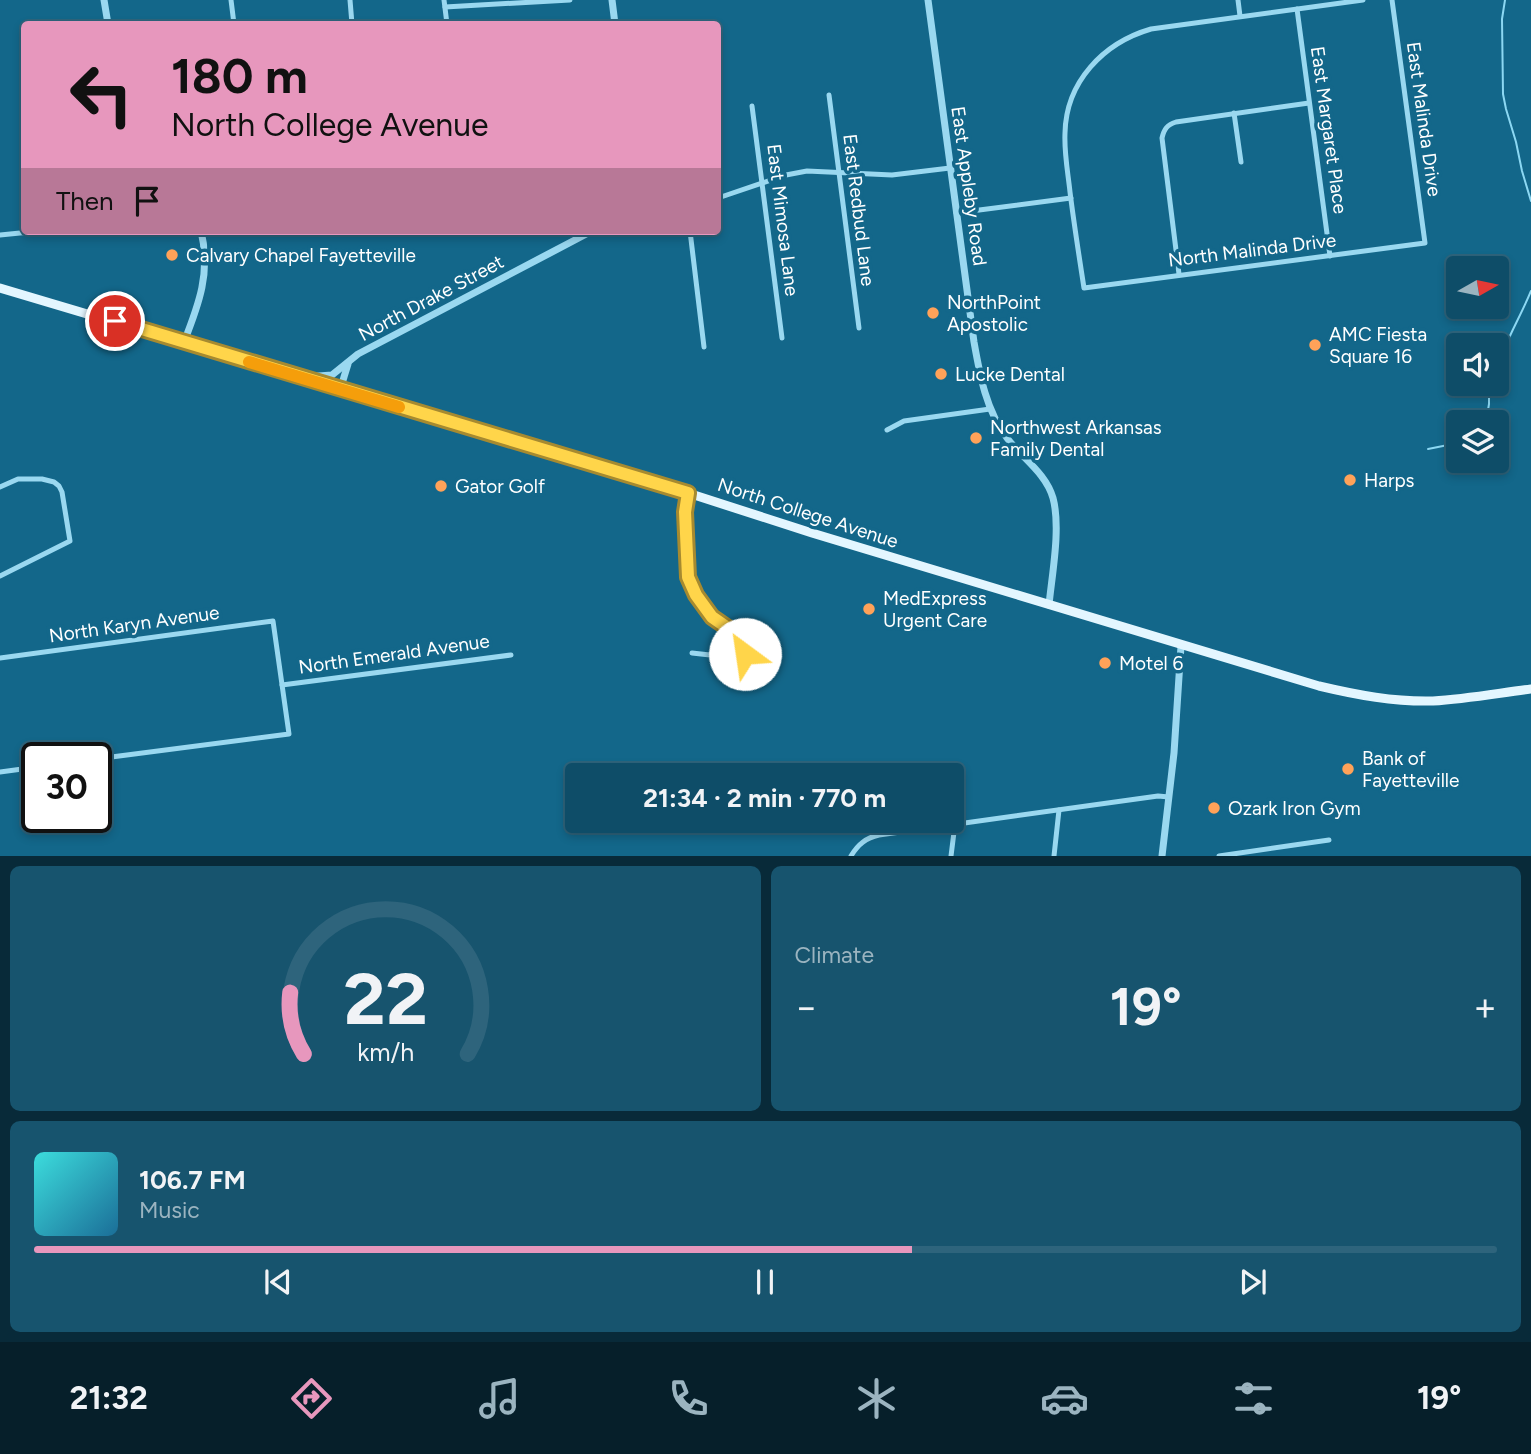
<!DOCTYPE html>
<meta charset="utf-8">
<style>
:root{--surface:#0e4d68;--page:#17546e;--text:#f1f3f6;--muted:#9bb4c0;--line:#2e647c;--accent:#e797bd}
body{margin:0;font-family:Figtree,sans-serif;background:var(--page);color:var(--text);height:100vh;display:flex;flex-direction:column;font-size:26px;white-space:nowrap}
*{box-sizing:border-box;margin:0}
p{font-size:23px;color:var(--muted)}
.icon{flex:none;width:38px;height:38px;fill:none;stroke:currentColor;stroke-width:2;stroke-linecap:round;stroke-linejoin:round}
.map{position:relative;height:856px;overflow:hidden}
.drawer{display:flex;flex-direction:column;gap:10px;padding:10px;background:#082a39;flex:1}
.drawer>*{flex:none}
.hud{position:absolute;left:21px;top:21px;width:700px;height:214px;border-radius:7px;box-shadow:0 4px 10px #0003,0 0 0 2px var(--line);background:#e797bd;color:#111;overflow:hidden}
.needle{width:46px;rotate:81deg}
.fabs{position:absolute;left:1446px;top:256px;display:grid;gap:14px}
.fabs a{display:grid;place-items:center;width:63px;height:63px;border-radius:7px;background:var(--surface);box-shadow:0 4px 10px #0003,0 0 0 2px var(--line);font-size:35px}
.speed{position:absolute;left:21px;top:742px;display:flex;gap:14px;font-size:35px;font-weight:700;text-align:center}
.speed>*{display:grid;place-content:center;width:91px;height:91px;border-radius:50%;background:var(--surface);box-shadow:0 4px 10px #0003,0 0 0 2px var(--line);line-height:1}
.speed .limit{border:4px solid #111;border-radius:10px;background:#fff;color:#111}
.pin{position:absolute;display:grid;place-items:center;width:60px;height:60px;color:#fff;margin:-30px;border:4px solid #fff;border-radius:50%;box-shadow:0 2px 7px #0007}
.me{position:absolute;width:77px;margin:-38px;rotate:329deg;stroke-linejoin:round;filter:drop-shadow(0 0 5px #0008)}
.turn{display:flex;align-items:center;gap:24px;height:147px;padding:0 35px;font-size:32px}
.turn .icon{width:91px;height:91px;stroke-width:2.5}
.turn b{display:block;font-size:49px;line-height:60px}
.then{display:flex;align-items:center;height:66px;padding:0 35px;background:#0003;gap:14px;font-size:26px}
.big{font-size:52px;font-weight:700;line-height:1.1}
.drawer .tile{flex:1;display:flex;flex-direction:column;justify-content:center;gap:10px;min-width:0;padding:0 24px;border-radius:10px;background:var(--page)}
.drawer .dial{align-items:center;gap:0}
.dial svg{height:182px;overflow:visible;fill:none;stroke:var(--line);stroke-width:7;stroke-linecap:round;text-anchor:middle}
.dial text{fill:var(--text);stroke:none}
.song{display:flex;align-items:center;gap:21px}
.cover{width:84px;height:84px;border-radius:10px;background:linear-gradient(135deg,hsl(180 70% 55%),hsl(200 70% 35%))}
.played{height:7px;border-radius:4px;background:linear-gradient(90deg,var(--accent) 60%,var(--line) 60%)}
.keys{display:flex;justify-content:space-around;direction:ltr}
.heat{display:flex;justify-content:space-between;align-items:center;font-size:38px;direction:ltr}
.drawer .tiles{flex:1;display:grid;gap:10px;grid-template-columns:1fr 1fr}
.tile:last-child{grid-column:span 2}
.trip{position:absolute;left:565px;top:763px;width:399px;height:70px;border-radius:7px;background:var(--surface);box-shadow:0 4px 10px #0003,0 0 0 2px var(--line);font-weight:700;line-height:70px;text-align:center}
.tabs{display:flex;height:112px;justify-content:space-around;align-items:center;background:#061f2a;color:var(--muted)}
.tabs .icon{width:49px;height:49px}
.tabs .current{color:var(--accent)}
.tabs b{font-size:32px;color:var(--text)}
.map>svg:first-child{display:block}
.lines{fill:none;stroke-linecap:round;stroke-linejoin:round}
.stream{stroke:#8cd8f3;stroke-width:2}
.minor{stroke:#9ad8f0;stroke-width:5}
.tertiary{stroke:#9ad8f0;stroke-width:7}
.primary{stroke:#e3f6ff;stroke-width:9}
.route-casing{stroke:#a68a30;stroke-width:18}
.route{stroke:#ffd54a;stroke-width:12}
.slow{stroke:#f59e0b;stroke-width:12}
.poi-dot{fill:#ffa259;stroke:#13678a;stroke-width:2.5}
.labels{text-anchor:middle;dominant-baseline:central;stroke-width:7;stroke-linejoin:round;paint-order:stroke}
.street-label{font-size:19px;fill:#fff;stroke:#13678a}
.poi-label{font-size:19px;fill:#fff;stroke:#13678a;text-anchor:start}
</style>
<div class="map">
<svg width="1531" height="856" viewBox="0 0 1531 856">
<rect width="100%" height="100%" fill="#13678a"/>
<g class="lines">
<g class="stream">
<polyline points="1505,0 1502,19 1503,94 1506,109 1516,142 1522,171 1531,201"/>
<path d="M1496,371C1504,343 1520,318 1531,291"/>
<polyline points="1486,422 1489,404 1489,388 1491,383"/>
<polyline points="1428,449 1458,443"/>
</g>
<g class="minor">
<polyline points="231,0 234,24"/>
<polyline points="350,0 352,24"/>
<polyline points="444,0 447,24"/>
<polyline points="1238,0 1240,16"/>
<path d="M1363,0L1151,29C1103,43 1066,82 1065,133C1064,153 1068,173 1070,192C1074,224 1079,256 1084,288L1425,243L1392,0"/>
<polyline points="445,7 570,0"/>
<polyline points="1297,9 1330,256"/>
<polyline points="829,95 859,328"/>
<polyline points="752,106 782,338"/>
<polyline points="1234,113 1241,162"/>
<polyline points="718,198 786,175 807,171 892,175 950,168"/>
<polyline points="956,213 1071,198"/>
<polyline points="690,231 704,347"/>
<polyline points="0,235 40,231"/>
<path d="M1179,274L1162,138C1164,129 1167,125 1176,122L1309,103"/>
<polyline points="887,430 904,421 990,409"/>
<polyline points="0,487 18,479 42,479 54,482 59,486 62,492 70,541 0,576"/>
<path d="M688,493L685,512L688,577C693,591 701,606 712,616C723,626 741,631 747,645L745,654L737,658L692,653"/>
<polyline points="0,658 273,621 289,734 96,759"/>
<polyline points="282,685 511,655"/>
<polyline points="0,772 37,767"/>
<path d="M851,856C858,844 866,838 879,835L1158,796L1169,797"/>
<polyline points="951,856 955,824"/>
<polyline points="1054,856 1059,810"/>
<polyline points="1219,856 1329,840"/>
</g>
<g class="tertiary">
<polyline points="104,0 108,24"/>
<polyline points="612,0 615,24"/>
<path d="M928,0L974,342C980,376 986,410 1007,438C1022,458 1046,473 1053,498C1061,528 1052,574 1049,605"/>
<path d="M184,342C199,304 211,272 201,231"/>
<polyline points="305,377 332,375 358,354 592,231"/>
<polyline points="340,390 348,364"/>
<polyline points="1162,856 1174,753 1181,646"/>
</g>
<path class="primary" d="M0,288L688,493L812,533L1319,686C1357,695 1394,702 1433,701C1466,699 1499,693 1531,689"/>
</g>
<g class="lines">
<g class="route-casing">
<polyline id="route" points="115,321 688,493 685,512 688,577 696,595 712,617 745,640 747,650 745,654"/>
</g>
<use href="#route" class="route"/>
<polyline class="slow" points="249,362 399,407"/>
</g>
<g class="poi-dot">
<circle cx="172" cy="255" r="7"/>
<circle cx="933" cy="313" r="7"/>
<circle cx="1315" cy="345" r="7"/>
<circle cx="941" cy="374" r="7"/>
<circle cx="976" cy="438" r="7"/>
<circle cx="1350" cy="480" r="7"/>
<circle cx="441" cy="486" r="7"/>
<circle cx="869" cy="609" r="7"/>
<circle cx="1105" cy="663" r="7"/>
<circle cx="1348" cy="769" r="7"/>
<circle cx="1214" cy="808" r="7"/>
</g>
<g class="labels">
<g class="street-label">
<text transform="translate(1424 119) rotate(82)">East Malinda Drive</text>
<text transform="translate(1329 130) rotate(82)">East Margaret Place</text>
<text transform="translate(969 186) rotate(82)">East Appleby Road</text>
<text transform="translate(859 210) rotate(83)">East Redbud Lane</text>
<text transform="translate(783 220) rotate(83)">East Mimosa Lane</text>
<text transform="translate(1252 250) rotate(-7)">North Malinda Drive</text>
<text transform="translate(431 298) rotate(-28)">North Drake Street</text>
<text transform="translate(808 513) rotate(18)">North College Avenue</text>
<text transform="translate(134 624) rotate(-8)">North Karyn Avenue</text>
<text transform="translate(394 654) rotate(-8)">North Emerald Avenue</text>
</g>
<g class="poi-label">
<text x="186" y="255">Calvary Chapel Fayetteville</text>
<text x="947" y="302">NorthPoint<tspan x="947" dy="22">Apostolic</tspan></text>
<text x="1329" y="334">AMC Fiesta<tspan x="1329" dy="22">Square 16</tspan></text>
<text x="955" y="374">Lucke Dental</text>
<text x="990" y="427">Northwest Arkansas<tspan x="990" dy="22">Family Dental</tspan></text>
<text x="1364" y="480">Harps</text>
<text x="455" y="486">Gator Golf</text>
<text x="883" y="598">MedExpress<tspan x="883" dy="22">Urgent Care</tspan></text>
<text x="1119" y="663">Motel 6</text>
<text x="1362" y="758">Bank of<tspan x="1362" dy="22">Fayetteville</tspan></text>
<text x="1228" y="808">Ozark Iron Gym</text>
</g>
</g>
</svg>
<div class="fabs">
<a><svg class="needle" viewBox="-14 -14 28 28"><path d="M0-13l5 13h-10z" fill="#e53935"/><path d="M0 13l5-13h-10z" fill="#9bb4c0"/></svg></a>
<a><svg class="icon" aria-label="sound" viewBox="0 0 24 24"><path d="M4 9h4l5-4v14l-5-4H4zM17 9q2 3 0 6"/></svg></a>
<a><svg class="icon" aria-label="layers" viewBox="0 0 24 24"><path d="M12 4l9 5-9 5-9-5zM3 14l9 5 9-5"/></svg></a>
</div>
<div class="speed"><div class="limit">30</div></div>
<div class="pin" style="left:115px;top:321px;background:#d93025"><svg class="icon" aria-label="arrive" viewBox="0 0 24 24"><path d="M6 21V4h12l-3 4 3 4H6"/></svg></div>
<svg class="me" style="left:745px;top:654px" viewBox="-20 -20 40 40"><circle r="19" fill="#fff"/><path d="M0-13L10 11 0 6-10 11z" fill="#ffd54a"/></svg>
<div class="trip">21:34 · 2 min · 770 m</div>
<div class="hud">
<div class="turn"><svg class="icon" aria-label="left" viewBox="0 0 24 24"><path d="M17 20v-9H6M10 6l-5 5 5 5"/></svg><div><b>180 m</b>North College Avenue</div></div>
<div class="then">Then<svg class="icon" aria-label="arrive" viewBox="0 0 24 24"><path d="M6 21V4h12l-3 4 3 4H6"/></svg></div>
</div>
</div>
<section class="drawer">
<div class="tiles">
<div class="tile dial"><svg viewBox="0 0 100 80">
<path d="M14 69A42 42 0 1 1 86 69"/>
<path d="M14 69A42 42 0 0 1 8 42" stroke="#e797bd"/>
<text x="50" y="56" font-size="32" font-weight="700">22</text>
<text x="50" y="72" font-size="11">km/h</text>
</svg></div>
<div class="tile"><p>Climate</p>
<div class="heat"><a>−</a><b class="big">19°</b><a>+</a></div>
</div>
<div class="tile">
<div class="song"><i class="cover"></i><div><b>106.7 FM</b><p>Music</p></div></div>
<div class="played"></div>
<div class="keys"><svg class="icon" aria-label="previous" viewBox="0 0 24 24"><path d="M18 5L8 12l10 7zM5 5v14"/></svg><svg class="icon" aria-label="pause" viewBox="0 0 24 24"><path d="M8 5v14M16 5v14"/></svg><svg class="icon" aria-label="next" viewBox="0 0 24 24"><path d="M6 5l10 7-10 7zM19 5v14"/></svg></div>
</div>
</div>
</section>
<nav class="tabs">
<b>21:32</b>
<svg class="icon current" aria-label="directions" viewBox="0 0 24 24"><path d="M12 3l9 9-9 9-9-9zM9 14v-3h6M13 9l2 2-2 2"/></svg>
<svg class="icon" aria-label="music" viewBox="0 0 24 24"><path d="M9 18V5l10-2v13"/><circle cx="6" cy="18" r="3"/><circle cx="16" cy="16" r="3"/></svg>
<svg class="icon" aria-label="phone" viewBox="0 0 24 24"><path d="M5 4h4l2 5-3 2q2 4 5 5l2-3 5 2v4C11 20 4 13 5 4z"/></svg>
<svg class="icon" aria-label="climate" viewBox="0 0 24 24"><path d="M12 3v18M4 7l16 10M4 17L20 7"/></svg>
<svg class="icon" aria-label="car" viewBox="0 0 24 24"><path d="M5 17H2v-5l4-1 3-4h7l3 4 3 1v5h-3M9 17h6M6 11h13"/><circle cx="7" cy="17" r="2"/><circle cx="17" cy="17" r="2"/></svg>
<svg class="icon" aria-label="filters" viewBox="0 0 24 24"><path d="M4 7h16M4 17h16"/><circle cx="9" cy="7" r="2"/><circle cx="15" cy="17" r="2"/></svg>
<b>19°</b>
</nav>
